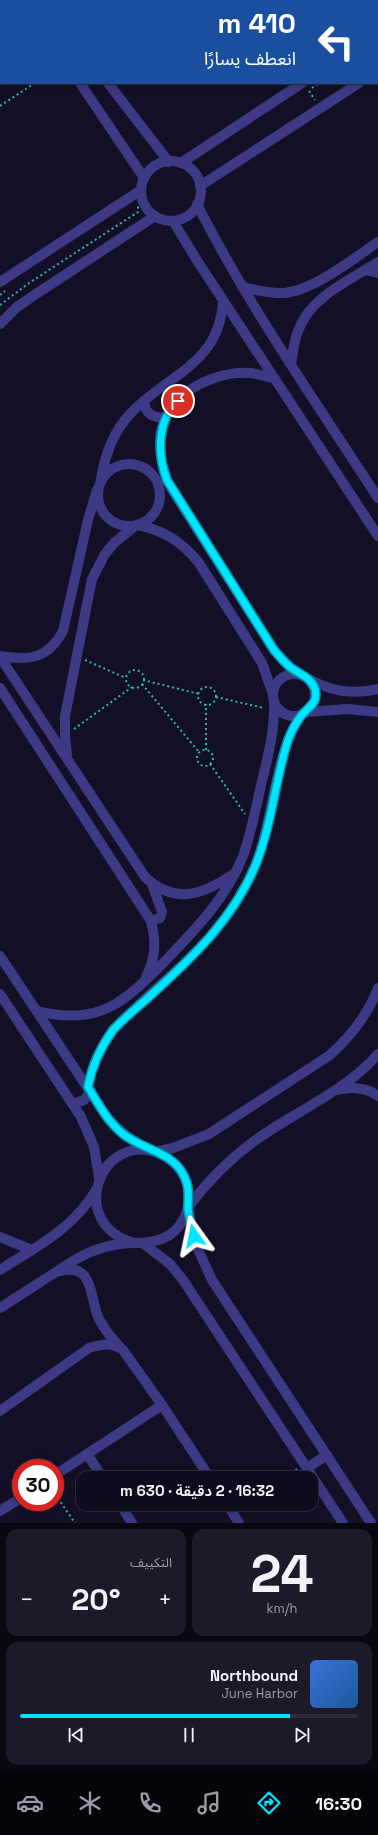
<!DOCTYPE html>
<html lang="ar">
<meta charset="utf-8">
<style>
:root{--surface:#0e0b1c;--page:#1c1929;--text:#f1f3f6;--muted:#9b9ba3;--line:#2e2b3b;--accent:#00e5ff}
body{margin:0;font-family:"Space Grotesk","Noto Sans Arabic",sans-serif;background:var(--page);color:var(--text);direction:rtl;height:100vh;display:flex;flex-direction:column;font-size:15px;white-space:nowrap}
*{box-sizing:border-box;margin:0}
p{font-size:13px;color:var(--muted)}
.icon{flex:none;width:22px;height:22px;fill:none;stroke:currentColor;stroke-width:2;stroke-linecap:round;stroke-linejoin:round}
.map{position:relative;height:1523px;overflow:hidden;direction:ltr}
.panel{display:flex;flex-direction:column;gap:6px;padding:6px;background:#08060f;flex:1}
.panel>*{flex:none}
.guide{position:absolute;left:0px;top:0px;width:378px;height:84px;box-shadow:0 2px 10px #0003,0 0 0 1px var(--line);direction:rtl;background:#1a4fa0;color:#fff;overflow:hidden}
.speed{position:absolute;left:12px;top:1459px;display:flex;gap:8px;font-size:20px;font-weight:700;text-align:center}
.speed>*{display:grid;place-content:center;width:52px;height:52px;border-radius:50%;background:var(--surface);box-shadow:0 2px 10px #0003,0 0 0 1px var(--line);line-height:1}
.speed .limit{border:6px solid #d22;background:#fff;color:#111}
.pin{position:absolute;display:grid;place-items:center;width:34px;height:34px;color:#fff;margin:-17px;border:2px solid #fff;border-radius:50%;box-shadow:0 1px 4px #0007}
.me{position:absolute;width:44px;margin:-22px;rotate:348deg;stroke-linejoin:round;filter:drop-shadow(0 0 3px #0008)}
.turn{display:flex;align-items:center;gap:14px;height:84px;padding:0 16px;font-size:18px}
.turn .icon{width:52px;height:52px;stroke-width:2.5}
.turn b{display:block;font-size:28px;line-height:34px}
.big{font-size:30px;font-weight:600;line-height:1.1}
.panel .tile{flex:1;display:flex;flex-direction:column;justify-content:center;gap:6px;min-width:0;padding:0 14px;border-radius:12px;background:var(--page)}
.panel .dial{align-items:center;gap:0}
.dial b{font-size:52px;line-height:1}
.song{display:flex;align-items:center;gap:12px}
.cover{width:48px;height:48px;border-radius:6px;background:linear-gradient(135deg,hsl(220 70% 55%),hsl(210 70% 35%))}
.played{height:4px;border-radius:2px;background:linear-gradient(90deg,var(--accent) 80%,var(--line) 80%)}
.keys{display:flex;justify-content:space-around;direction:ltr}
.heat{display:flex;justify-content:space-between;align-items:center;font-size:22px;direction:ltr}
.panel .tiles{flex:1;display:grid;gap:6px;grid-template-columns:1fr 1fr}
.tile:last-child{grid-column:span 2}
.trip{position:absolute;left:76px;top:1471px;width:242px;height:40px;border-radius:12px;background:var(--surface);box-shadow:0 2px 10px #0003,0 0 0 1px var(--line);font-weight:600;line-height:40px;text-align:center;direction:rtl}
.menu{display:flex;height:64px;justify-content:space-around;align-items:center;background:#06040b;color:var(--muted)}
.menu .icon{width:28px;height:28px}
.menu .selected{color:var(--accent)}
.menu b{font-size:18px;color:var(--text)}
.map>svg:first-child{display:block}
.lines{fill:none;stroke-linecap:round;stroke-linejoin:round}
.path{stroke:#2fb8b0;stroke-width:2;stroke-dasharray:2 3;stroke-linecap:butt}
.minor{stroke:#3d3a85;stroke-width:10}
.route-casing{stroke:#0095a6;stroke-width:10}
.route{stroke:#00e5ff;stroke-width:7}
</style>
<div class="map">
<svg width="378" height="1523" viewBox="0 0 378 1523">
<rect width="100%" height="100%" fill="#130f26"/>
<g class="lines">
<g class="path">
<polyline points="312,88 319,83"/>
<polyline points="309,91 315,100"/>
<polyline points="0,106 35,83"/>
<polyline points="0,295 5,291"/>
<polyline points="0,305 29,283 138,212 138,207 136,205"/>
<polyline points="85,660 126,678"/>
<circle cx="135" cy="679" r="9"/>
<polyline points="143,680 199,694"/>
<polyline points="142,684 199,752"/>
<circle cx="207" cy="696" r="9"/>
<polyline points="216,697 264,708"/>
<polyline points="74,729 132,687"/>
<polyline points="206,750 206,704"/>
<circle cx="205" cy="758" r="8"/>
<polyline points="210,764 245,814"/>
<polyline points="283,1478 297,1469"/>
<polyline points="55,1494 75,1523"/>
</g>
<g class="minor">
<polyline points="26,0 27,1"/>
<polyline points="54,0 55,1"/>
<polyline points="148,0 148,1"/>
<polyline points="139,1 141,0"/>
<polyline points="168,1 170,0"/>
<polyline points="377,34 378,33"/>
<polyline points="377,72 378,71"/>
<polyline points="80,83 144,178"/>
<polyline points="108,83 169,162"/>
<circle cx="171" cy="191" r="30"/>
<polyline points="181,163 302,83"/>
<polyline points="200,186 359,83"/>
<path d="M197,204C249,307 316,402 378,498"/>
<polyline points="173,221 198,262 378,536"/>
<polyline points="366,270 378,273"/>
<polyline points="0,282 141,190"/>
<path d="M242,287C256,290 270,294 285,293C314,290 353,259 378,242"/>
<polyline points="0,324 17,307 36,294 155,216"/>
<path d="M291,364C293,353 294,341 298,331C311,296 349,281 378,262"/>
<path d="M275,379C267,377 259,374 251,373C220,370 180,388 166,417C155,438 160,467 171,488L274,650L290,667L300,674"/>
<path d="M144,401C145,413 153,419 165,417"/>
<circle cx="129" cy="495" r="31"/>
<path d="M101,479C105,455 113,432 130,414C168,373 219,366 223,301"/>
<path d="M137,525C164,530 182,542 199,563L262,663L273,694"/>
<path d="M0,656C29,661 48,659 63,631L88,520L97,490"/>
<path d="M0,657L145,877C175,905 203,895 233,874"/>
<circle cx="294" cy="695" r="21"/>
<path d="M309,679C331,692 353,695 378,689"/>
<path d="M0,688L151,921C156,941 156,958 146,977"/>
<polyline points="306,712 348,709 378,712"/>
<polyline points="67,756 65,736 65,716 92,579 105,554 114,543 135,526"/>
<polyline points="151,921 160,918 162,912 152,884"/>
<path d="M0,956L109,1120C121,1132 132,1141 147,1149"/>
<polyline points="0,994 81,1117 94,1147 99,1178"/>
<path d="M37,1011C101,1026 123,1003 166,960C196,929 227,897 243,856C251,833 256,809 261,785C268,757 275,731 274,702"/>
<path d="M88,1087C92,1065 100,1048 113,1030C168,973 224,941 256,864C274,818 274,754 302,714"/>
<path d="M337,1090C350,1087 366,1087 378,1096"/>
<polyline points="73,1104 84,1100 91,1091"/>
<path d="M155,1152L173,1148L209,1134L330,1055C351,1036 368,1015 378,988"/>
<path d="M189,1206C211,1177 235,1153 266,1133C302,1109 350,1087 378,1054"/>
<polyline points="188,1209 196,1245 212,1280 371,1523"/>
<polyline points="0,1237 32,1250"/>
<polyline points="144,1244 170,1264 183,1280 343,1523"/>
<path d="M0,1270C36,1247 74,1228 96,1190"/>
<path d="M60,1271C95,1262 89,1298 99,1319C105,1330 112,1339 120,1347"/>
<path d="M0,1308C19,1296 37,1284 56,1272C68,1264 79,1256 93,1251C106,1246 120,1243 134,1243C155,1243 174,1239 184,1218C192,1203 190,1185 181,1171C176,1163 168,1157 158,1153C101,1131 65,1223 134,1243"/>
<path d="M0,1411L89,1348C102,1344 112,1342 123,1350L162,1405L210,1478"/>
<polyline points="87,1454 103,1478"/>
<polyline points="307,1468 327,1455"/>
<polyline points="55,1475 162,1405"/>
<polyline points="120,1504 132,1523"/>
<polyline points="227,1504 239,1523"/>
<polyline points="0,1511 21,1498"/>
</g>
</g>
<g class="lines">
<g class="route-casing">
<path id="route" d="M178,401C157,421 157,453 167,480L274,650C279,656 284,662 290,667C299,674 311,677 315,689C319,703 308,707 301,716C295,724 291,732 288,740C275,781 272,824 256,864C234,918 193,957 151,995C138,1007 125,1017 113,1030C100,1048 92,1065 88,1087C98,1103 107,1121 123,1134C143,1150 173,1152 184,1176C190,1187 188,1197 188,1209C189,1218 191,1227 194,1236"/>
</g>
<use href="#route" class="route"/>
</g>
</svg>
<div class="speed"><div class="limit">30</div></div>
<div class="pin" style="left:178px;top:401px;background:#d93025"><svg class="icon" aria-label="arrive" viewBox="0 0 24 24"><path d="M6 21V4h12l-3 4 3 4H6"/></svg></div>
<svg class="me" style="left:194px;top:1236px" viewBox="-20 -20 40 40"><path d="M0-17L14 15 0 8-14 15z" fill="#00e5ff" stroke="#fff" stroke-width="4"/></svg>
<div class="trip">16:32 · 2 دقيقة · 630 m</div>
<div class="guide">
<div class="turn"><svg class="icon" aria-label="left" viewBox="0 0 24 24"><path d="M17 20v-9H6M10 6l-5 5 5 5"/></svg><div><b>410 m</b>انعطف يسارًا</div></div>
</div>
</div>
<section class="panel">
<div class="tiles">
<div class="tile dial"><b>24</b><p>km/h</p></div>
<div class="tile"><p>التكييف</p>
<div class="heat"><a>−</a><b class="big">20°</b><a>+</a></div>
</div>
<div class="tile">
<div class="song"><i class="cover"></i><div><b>Northbound</b><p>June Harbor</p></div></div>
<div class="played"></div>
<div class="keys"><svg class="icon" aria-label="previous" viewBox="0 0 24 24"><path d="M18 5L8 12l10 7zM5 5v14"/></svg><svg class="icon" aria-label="pause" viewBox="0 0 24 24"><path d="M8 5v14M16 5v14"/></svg><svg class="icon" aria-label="next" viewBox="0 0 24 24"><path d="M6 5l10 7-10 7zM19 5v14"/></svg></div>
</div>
</div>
</section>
<nav class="menu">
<b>16:30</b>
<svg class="icon selected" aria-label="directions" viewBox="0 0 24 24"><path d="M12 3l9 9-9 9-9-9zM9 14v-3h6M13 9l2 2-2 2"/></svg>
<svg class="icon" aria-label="music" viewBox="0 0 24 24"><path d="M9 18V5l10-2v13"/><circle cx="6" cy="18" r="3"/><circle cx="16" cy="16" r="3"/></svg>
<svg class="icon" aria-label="phone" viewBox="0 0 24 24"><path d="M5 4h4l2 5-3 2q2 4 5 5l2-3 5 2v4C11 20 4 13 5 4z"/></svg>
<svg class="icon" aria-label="climate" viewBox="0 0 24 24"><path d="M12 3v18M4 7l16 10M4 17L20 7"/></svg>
<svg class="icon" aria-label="car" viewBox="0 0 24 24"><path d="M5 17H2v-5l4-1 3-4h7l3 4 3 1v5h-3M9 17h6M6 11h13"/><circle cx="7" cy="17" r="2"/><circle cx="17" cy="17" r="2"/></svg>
</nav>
